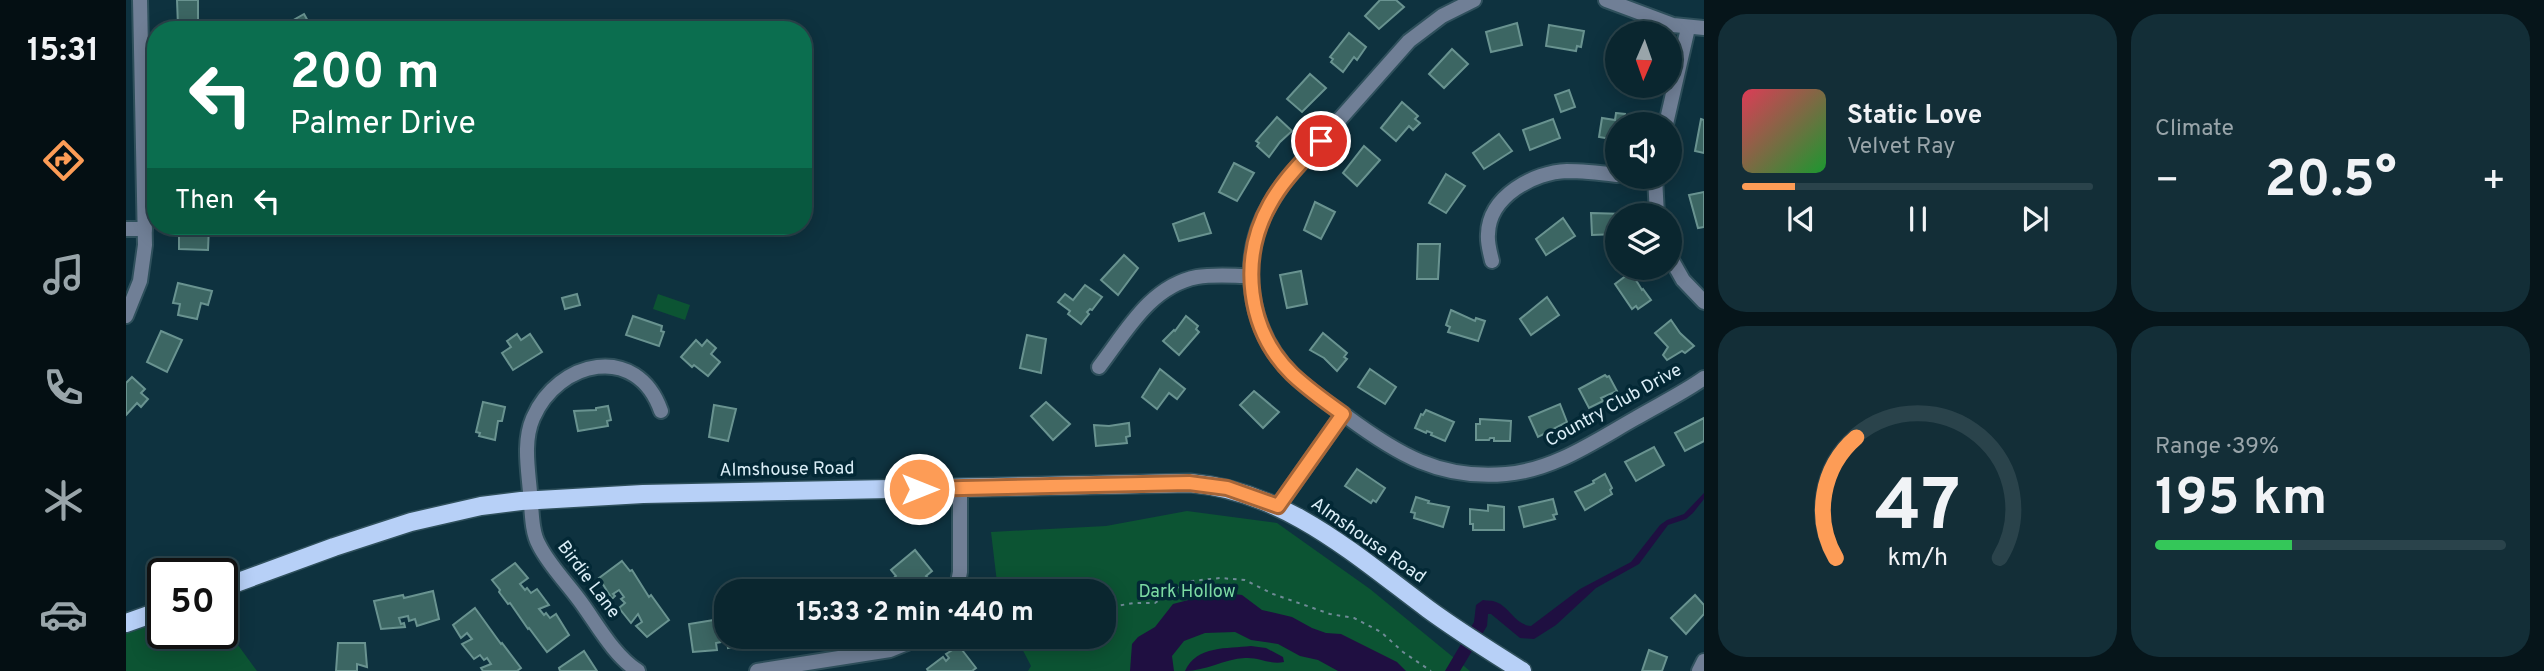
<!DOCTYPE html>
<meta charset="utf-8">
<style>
:root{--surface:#0a262f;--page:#132e37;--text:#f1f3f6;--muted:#99a5aa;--line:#2a434b;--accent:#fd9c56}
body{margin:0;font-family:Overpass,sans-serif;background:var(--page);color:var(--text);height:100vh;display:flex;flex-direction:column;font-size:26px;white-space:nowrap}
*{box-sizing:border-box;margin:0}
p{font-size:23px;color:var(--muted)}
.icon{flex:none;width:38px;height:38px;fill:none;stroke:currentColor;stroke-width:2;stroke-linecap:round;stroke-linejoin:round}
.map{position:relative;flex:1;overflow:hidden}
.side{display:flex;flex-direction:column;gap:14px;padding:14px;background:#06151a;width:840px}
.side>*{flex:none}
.banner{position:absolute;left:21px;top:21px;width:665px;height:214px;border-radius:28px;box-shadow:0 4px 18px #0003,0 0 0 2px var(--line);background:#0b6e4f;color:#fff;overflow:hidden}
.needle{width:46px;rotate:182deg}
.buttons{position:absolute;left:1479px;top:21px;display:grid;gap:14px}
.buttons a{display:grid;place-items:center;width:77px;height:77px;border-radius:50%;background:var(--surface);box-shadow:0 4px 18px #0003,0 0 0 2px var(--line);font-size:35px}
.speed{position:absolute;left:21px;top:558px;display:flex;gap:14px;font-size:35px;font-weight:700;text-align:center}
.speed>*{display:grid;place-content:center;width:91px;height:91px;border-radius:50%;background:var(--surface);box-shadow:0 4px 18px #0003,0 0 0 2px var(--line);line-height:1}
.speed .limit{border:4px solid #111;border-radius:10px;background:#fff;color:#111}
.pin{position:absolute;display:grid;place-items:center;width:60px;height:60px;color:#fff;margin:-30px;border:4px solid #fff;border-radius:50%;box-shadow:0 2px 7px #0007}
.me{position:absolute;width:77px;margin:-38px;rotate:90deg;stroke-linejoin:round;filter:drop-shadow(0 0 5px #0008)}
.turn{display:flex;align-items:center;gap:24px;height:147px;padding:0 28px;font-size:32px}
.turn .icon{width:91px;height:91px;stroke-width:2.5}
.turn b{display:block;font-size:49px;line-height:60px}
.then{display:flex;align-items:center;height:66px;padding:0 28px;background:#0003;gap:14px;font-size:26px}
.big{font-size:52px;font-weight:700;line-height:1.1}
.side .tile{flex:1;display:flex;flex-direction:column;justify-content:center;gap:10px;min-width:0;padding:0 24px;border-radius:28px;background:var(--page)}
.side .dial{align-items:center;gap:0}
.dial svg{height:182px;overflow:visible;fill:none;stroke:var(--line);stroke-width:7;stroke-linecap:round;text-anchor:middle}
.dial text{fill:var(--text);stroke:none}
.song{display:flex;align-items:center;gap:21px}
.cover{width:84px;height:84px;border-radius:10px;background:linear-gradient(135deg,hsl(350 70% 55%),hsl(130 70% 35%))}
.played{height:7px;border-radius:4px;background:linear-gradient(90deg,var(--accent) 15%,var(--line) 15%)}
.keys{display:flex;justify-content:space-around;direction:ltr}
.heat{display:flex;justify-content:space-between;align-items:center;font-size:38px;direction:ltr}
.charge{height:10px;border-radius:5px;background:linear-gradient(90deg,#34c759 39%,var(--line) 0)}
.side .tiles{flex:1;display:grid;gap:14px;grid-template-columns:repeat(2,1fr)}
.trip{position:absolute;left:588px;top:579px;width:402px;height:70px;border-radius:28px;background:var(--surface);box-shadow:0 4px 18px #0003,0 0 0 2px var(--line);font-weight:700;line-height:70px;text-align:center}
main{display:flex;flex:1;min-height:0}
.tab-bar{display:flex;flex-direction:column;width:126px;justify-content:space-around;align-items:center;background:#040f13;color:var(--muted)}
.tab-bar .icon{width:49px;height:49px}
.tab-bar .active{color:var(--accent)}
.tab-bar b{font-size:32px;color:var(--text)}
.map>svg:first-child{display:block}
.green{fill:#0c5433}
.water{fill:#1f0f41}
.building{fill:#3c6663;stroke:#699390;stroke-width:2}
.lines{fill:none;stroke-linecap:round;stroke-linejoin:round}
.minor-casing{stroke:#2f505c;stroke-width:18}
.major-casing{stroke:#2f505c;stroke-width:21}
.path{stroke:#6f8b96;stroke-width:2;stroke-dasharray:3.5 5;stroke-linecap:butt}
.minor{stroke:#707f96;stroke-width:14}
.major{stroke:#b7d0f7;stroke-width:18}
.route-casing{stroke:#a46538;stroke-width:18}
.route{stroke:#fd9c56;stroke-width:12}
.labels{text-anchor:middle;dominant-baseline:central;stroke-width:7;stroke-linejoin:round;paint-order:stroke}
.street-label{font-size:18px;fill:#dbeef7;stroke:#032835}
.park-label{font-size:18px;fill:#7cdaa3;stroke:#032835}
</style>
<main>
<nav class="tab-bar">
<b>15:31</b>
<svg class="icon active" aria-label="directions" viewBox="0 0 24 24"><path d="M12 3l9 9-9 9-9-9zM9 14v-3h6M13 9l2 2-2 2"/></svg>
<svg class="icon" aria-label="music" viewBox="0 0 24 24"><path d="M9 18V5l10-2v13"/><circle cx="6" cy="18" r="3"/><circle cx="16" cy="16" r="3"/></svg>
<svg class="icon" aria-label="phone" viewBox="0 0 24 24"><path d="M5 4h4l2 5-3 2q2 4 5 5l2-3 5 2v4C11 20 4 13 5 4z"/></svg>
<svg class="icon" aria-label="climate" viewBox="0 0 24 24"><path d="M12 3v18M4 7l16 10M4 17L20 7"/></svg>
<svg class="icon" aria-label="car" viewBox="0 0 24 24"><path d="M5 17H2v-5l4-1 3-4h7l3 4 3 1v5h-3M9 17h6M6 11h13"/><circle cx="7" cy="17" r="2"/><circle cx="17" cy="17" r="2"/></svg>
</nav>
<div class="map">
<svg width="1578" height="671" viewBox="0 0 1578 671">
<rect width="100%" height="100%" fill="#0e323f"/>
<g class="green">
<polygon points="532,294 564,305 559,320 527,309"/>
<polygon points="1061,511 1151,523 1244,589 1344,671 902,671 905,666 890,637 978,637 978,592 872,591 865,532 980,526"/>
<polygon points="37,620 37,634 96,634 96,623 131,671 0,671 0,632"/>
</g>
<g class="water">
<path d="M1578,493V499L1567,513L1560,519L1542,525L1513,564L1470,588L1430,625L1408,639L1394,638L1365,614H1362L1361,626L1334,671H1319L1348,622L1350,605L1357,600C1361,601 1366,600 1370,602C1384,607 1389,625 1405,626L1454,589L1505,562L1534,525L1541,520L1558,514Z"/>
<polygon points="1093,592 1116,595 1136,610 1166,617 1186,628 1200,633 1215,634 1271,662 1280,671 1212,671 1192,660 1174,656 1152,644 1125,640 1109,632 1079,633 1058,641 1046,656 1048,671 1004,671 1006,644 1012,637 1029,627 1047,604"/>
<path d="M1125,646L1140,648L1157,657L1158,662C1144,665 1134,657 1119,658C1098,659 1080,671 1059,671C1071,645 1101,649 1125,646Z"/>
</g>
<g class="building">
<polygon points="51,0 72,0 72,26 52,26"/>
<polygon points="1254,0 1270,0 1278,7 1253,29 1239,16"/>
<polygon points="178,14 187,30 159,30 157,26"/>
<polygon points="1391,23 1396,45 1365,52 1360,32"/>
<polygon points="1423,25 1458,31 1455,47 1451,46 1450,51 1420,46"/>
<polygon points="1223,33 1240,47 1231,60 1228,57 1217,72 1205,62 1207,59 1204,57"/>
<polygon points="1488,43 1491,44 1491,66 1481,63"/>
<polygon points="1326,49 1342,64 1318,88 1303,74"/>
<polygon points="1184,74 1200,88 1176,112 1161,99"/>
<polygon points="1443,90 1449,107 1435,112 1429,95"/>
<polygon points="1276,102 1292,116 1289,119 1294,123 1287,130 1283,126 1270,141 1255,128"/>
<polygon points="1490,113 1499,114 1498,121 1508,124 1491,124 1491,140 1473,137 1476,118 1489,120"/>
<polygon points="1151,117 1166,131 1154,142 1143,157 1131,146 1133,143 1130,141"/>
<polygon points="1427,119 1434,138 1404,150 1397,130"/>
<polygon points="1575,119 1578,120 1578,153 1569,151"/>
<polygon points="1373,134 1386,151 1358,169 1347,153"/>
<polygon points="1238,146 1254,160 1231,186 1217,173"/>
<polygon points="1108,163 1128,173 1111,201 1093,192"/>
<polygon points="1320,174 1339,186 1320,213 1303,203"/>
<polygon points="1578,192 1578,227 1572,228 1563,195"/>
<polygon points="1189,202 1209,212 1195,239 1178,230"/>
<polygon points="1078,213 1085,233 1053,241 1047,224"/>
<polygon points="1465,213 1499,214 1499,215 1491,215 1491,234 1466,235"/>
<polygon points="1437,218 1449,236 1420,255 1410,239"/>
<polygon points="59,226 83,226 82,250 53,249 53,232 59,232"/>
<polygon points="1292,244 1314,244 1312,279 1291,279"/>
<polygon points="998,255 1012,268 992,295 975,280"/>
<polygon points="1175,271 1181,304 1161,308 1154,275"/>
<polygon points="1505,272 1516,290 1517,289 1525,300 1512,309 1510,306 1506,309 1489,284"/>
<polygon points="52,283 86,291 82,305 75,303 71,319 52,315 54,304 47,303"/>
<polygon points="959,285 976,297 966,310 964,309 961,312 963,314 955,324 942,314 944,311 932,302 939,294 947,300"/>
<polygon points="451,294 454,305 439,309 436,298"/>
<polygon points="1421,297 1433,315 1405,335 1394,319"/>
<polygon points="1325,310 1349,321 1350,318 1359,321 1352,341 1322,332 1324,327 1320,325"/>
<polygon points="507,316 536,326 535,331 538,332 533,346 500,335"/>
<polygon points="1060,316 1072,326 1070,329 1073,332 1053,355 1037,341 1048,330 1049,331"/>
<polygon points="1545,320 1554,333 1568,346 1559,353 1556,351 1541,360 1537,355 1542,347 1529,333"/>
<polygon points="35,331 56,340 41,372 21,362"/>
<polygon points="1197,333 1221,353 1218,357 1221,359 1211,371 1198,358 1184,350"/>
<polygon points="391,334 395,340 404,334 416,352 387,370 376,353 385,347 381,341"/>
<polygon points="901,335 920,339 915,373 894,368"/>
<polygon points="570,340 576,346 581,340 590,348 585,354 594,362 582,376 568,365 566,367 555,357"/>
<polygon points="1034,369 1059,389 1051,399 1043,393 1031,409 1016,397"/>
<polygon points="1244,369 1270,387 1259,404 1232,387"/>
<polygon points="1479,375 1481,377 1483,376 1491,391 1475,398 1477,401 1463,408 1453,389"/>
<polygon points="6,377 19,389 15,393 22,399 15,407 11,403 0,415 0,383"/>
<polygon points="1128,391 1153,412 1137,428 1114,405"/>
<polygon points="357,402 379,407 376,421 372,421 369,440 353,436 354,433 350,432"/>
<polygon points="920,402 944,424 927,440 905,416"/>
<polygon points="1434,404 1441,422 1412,437 1403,417"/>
<polygon points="588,405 610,409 602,441 583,437"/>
<polygon points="482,406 485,420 481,421 482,426 452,431 448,411 470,410 470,408"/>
<polygon points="1300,410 1328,422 1319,441 1305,435 1306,433 1301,431 1300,433 1289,428 1295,414 1297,415"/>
<polygon points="1578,418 1578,441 1559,451 1549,433"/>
<polygon points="1354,419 1385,421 1384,441 1368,441 1368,438 1364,438 1363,440 1350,440 1350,424 1354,424"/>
<polygon points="1003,423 1004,436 1000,437 1001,443 970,446 968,425 983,426"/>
<polygon points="1528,447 1538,465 1510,481 1499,462"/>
<polygon points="1231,469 1259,488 1250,502 1247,500 1245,503 1219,486"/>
<polygon points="1479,474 1486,488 1484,490 1486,494 1459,510 1449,492 1468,483 1467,481"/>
<polygon points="1290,497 1303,501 1302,503 1323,507 1317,527 1288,518 1289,513 1285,512"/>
<polygon points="1427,499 1431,514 1427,515 1429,519 1398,527 1393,507"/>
<polygon points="1362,505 1378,507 1378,530 1347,530 1347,524 1344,524 1344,509 1362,511"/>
<polygon points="789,550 806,571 800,576 802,578 789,589 785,584 781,587 785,592 751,592 770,576 765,570"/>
<polygon points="496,561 504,571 506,570 523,597 525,595 543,620 521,637 510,626 516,622 512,614 505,623 493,608 499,603 495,599 498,597 493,590 487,594 489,596 486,599 473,578"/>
<polygon points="389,563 402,578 394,584 399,590 401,588 405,593 411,589 423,605 413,609 418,615 420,613 424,618 430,614 443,635 421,652 403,628 402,629 384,603 382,604 373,592 374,590 366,580"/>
<polygon points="307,591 313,619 291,626 289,619 283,621 282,616 273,618 275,624 278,623 279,627 255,629 248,601 277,595 278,598"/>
<polygon points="1569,595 1578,605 1578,614 1560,634 1545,618"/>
<polygon points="349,608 375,644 376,643 395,668 391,671 357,671 355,668 365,664 361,658 358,660 354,655 348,659 336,644 346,639 341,633 335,638 327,625"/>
<polygon points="600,618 600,637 625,637 626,643 602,648 601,641 590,643 591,650 567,652 563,624"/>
<polygon points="212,643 239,643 241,667 231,664 231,671 210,671"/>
<polygon points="833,646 850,668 846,671 802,671 801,669 817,657 820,661 823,658 820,654"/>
<polygon points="1523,650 1541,657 1536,671 1516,671"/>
<polygon points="458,651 471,671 434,671 433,668"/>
</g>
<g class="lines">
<g class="minor-casing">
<g id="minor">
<path d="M1348,0L1316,16L1283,41L1159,181C1151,193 1143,204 1137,217C1113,269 1126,334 1166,374C1182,390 1202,403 1220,416C1271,454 1314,480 1380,474C1428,470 1469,441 1510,418C1532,405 1557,393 1578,378"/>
<polyline points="1480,0 1547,25 1578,28"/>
<polyline points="1540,124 1562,28"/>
<polyline points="1506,177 1529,179"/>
<polyline points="1529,177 1531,215"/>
<polyline points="0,229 19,229"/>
<polyline points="1544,257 1557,280 1578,302"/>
<path d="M1366,261C1364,252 1361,243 1362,234C1363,196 1408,172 1441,171C1458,171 1475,173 1491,175"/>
<polyline points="0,316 14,281 19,245 14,0"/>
<path d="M973,367C1000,332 1024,286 1071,277C1088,274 1107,276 1125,276"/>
<polyline points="1152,506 1217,414"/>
<polyline points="830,592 834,572 834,488"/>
<path d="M512,671C488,656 471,624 454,601C441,583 423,565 413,545C405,531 406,509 404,492C402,468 397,441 407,418C432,360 511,342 535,411"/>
<polyline points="631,671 764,650 796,637"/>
<polyline points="1573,671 1578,661"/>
</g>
</g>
<g class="major-casing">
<g id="major">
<path d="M96,588L208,547L285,522L355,506L395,501L517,494L1064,483C1159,491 1228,554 1302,609C1332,631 1364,651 1396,671"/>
<polyline points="0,623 37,610"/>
</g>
</g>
<polyline class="path" points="978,608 1008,603 1029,603 1057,584 1066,581 1094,578 1119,580 1147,594 1204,614 1228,618 1255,632 1277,652 1305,671"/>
<use href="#minor" class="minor"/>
<use href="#major" class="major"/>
</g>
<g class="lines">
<g class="route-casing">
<path id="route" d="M793,489L1063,483L1101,488L1152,506L1217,414C1200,402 1182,389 1166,374C1121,330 1113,259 1144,204C1157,180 1177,161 1195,141"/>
</g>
<use href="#route" class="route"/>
</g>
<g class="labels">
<g class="street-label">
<text transform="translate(1488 406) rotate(-29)">Country Club Drive</text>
<text transform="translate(661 470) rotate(-1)">Almshouse Road</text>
<text transform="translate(1242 541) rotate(35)">Almshouse Road</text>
<text transform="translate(462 580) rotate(53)">Birdie Lane</text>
</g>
<g class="park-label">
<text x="1061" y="592">Dark Hollow</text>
</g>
</g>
</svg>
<div class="buttons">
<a><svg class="needle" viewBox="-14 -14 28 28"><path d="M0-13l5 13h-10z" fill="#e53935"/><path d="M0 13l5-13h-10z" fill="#99a5aa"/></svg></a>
<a><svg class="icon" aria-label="sound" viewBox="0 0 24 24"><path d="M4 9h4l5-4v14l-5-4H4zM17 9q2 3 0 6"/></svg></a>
<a><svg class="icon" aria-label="layers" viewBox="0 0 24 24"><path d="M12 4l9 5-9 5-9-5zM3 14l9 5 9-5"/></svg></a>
</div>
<div class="speed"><div class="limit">50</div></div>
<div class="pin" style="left:1195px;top:141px;background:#d93025"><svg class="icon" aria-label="arrive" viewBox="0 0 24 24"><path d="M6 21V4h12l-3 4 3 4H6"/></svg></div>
<svg class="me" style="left:793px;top:489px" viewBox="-20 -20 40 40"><circle r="17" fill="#fd9c56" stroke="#fff" stroke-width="3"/><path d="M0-11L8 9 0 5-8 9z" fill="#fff"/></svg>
<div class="trip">15:33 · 2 min · 440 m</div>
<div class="banner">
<div class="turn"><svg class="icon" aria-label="left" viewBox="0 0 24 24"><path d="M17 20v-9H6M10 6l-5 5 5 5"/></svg><div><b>200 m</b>Palmer Drive</div></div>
<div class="then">Then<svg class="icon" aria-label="left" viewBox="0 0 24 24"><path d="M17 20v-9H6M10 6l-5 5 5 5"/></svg></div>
</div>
</div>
<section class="side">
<div class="tiles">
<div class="tile">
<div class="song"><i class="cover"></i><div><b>Static Love</b><p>Velvet Ray</p></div></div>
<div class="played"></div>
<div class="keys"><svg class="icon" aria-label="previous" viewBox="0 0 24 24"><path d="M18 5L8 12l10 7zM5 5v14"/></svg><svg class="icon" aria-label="pause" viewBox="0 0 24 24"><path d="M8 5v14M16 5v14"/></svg><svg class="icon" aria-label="next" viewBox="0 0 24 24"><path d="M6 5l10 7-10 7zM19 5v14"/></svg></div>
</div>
<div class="tile"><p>Climate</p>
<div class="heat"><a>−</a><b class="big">20.5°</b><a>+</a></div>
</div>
<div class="tile dial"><svg viewBox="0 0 100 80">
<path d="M14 69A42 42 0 1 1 86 69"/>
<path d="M14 69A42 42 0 0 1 23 16" stroke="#fd9c56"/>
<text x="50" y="56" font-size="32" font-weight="700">47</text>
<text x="50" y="72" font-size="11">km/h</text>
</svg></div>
<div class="tile"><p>Range · 39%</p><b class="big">195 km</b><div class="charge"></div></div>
</div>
</section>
</main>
